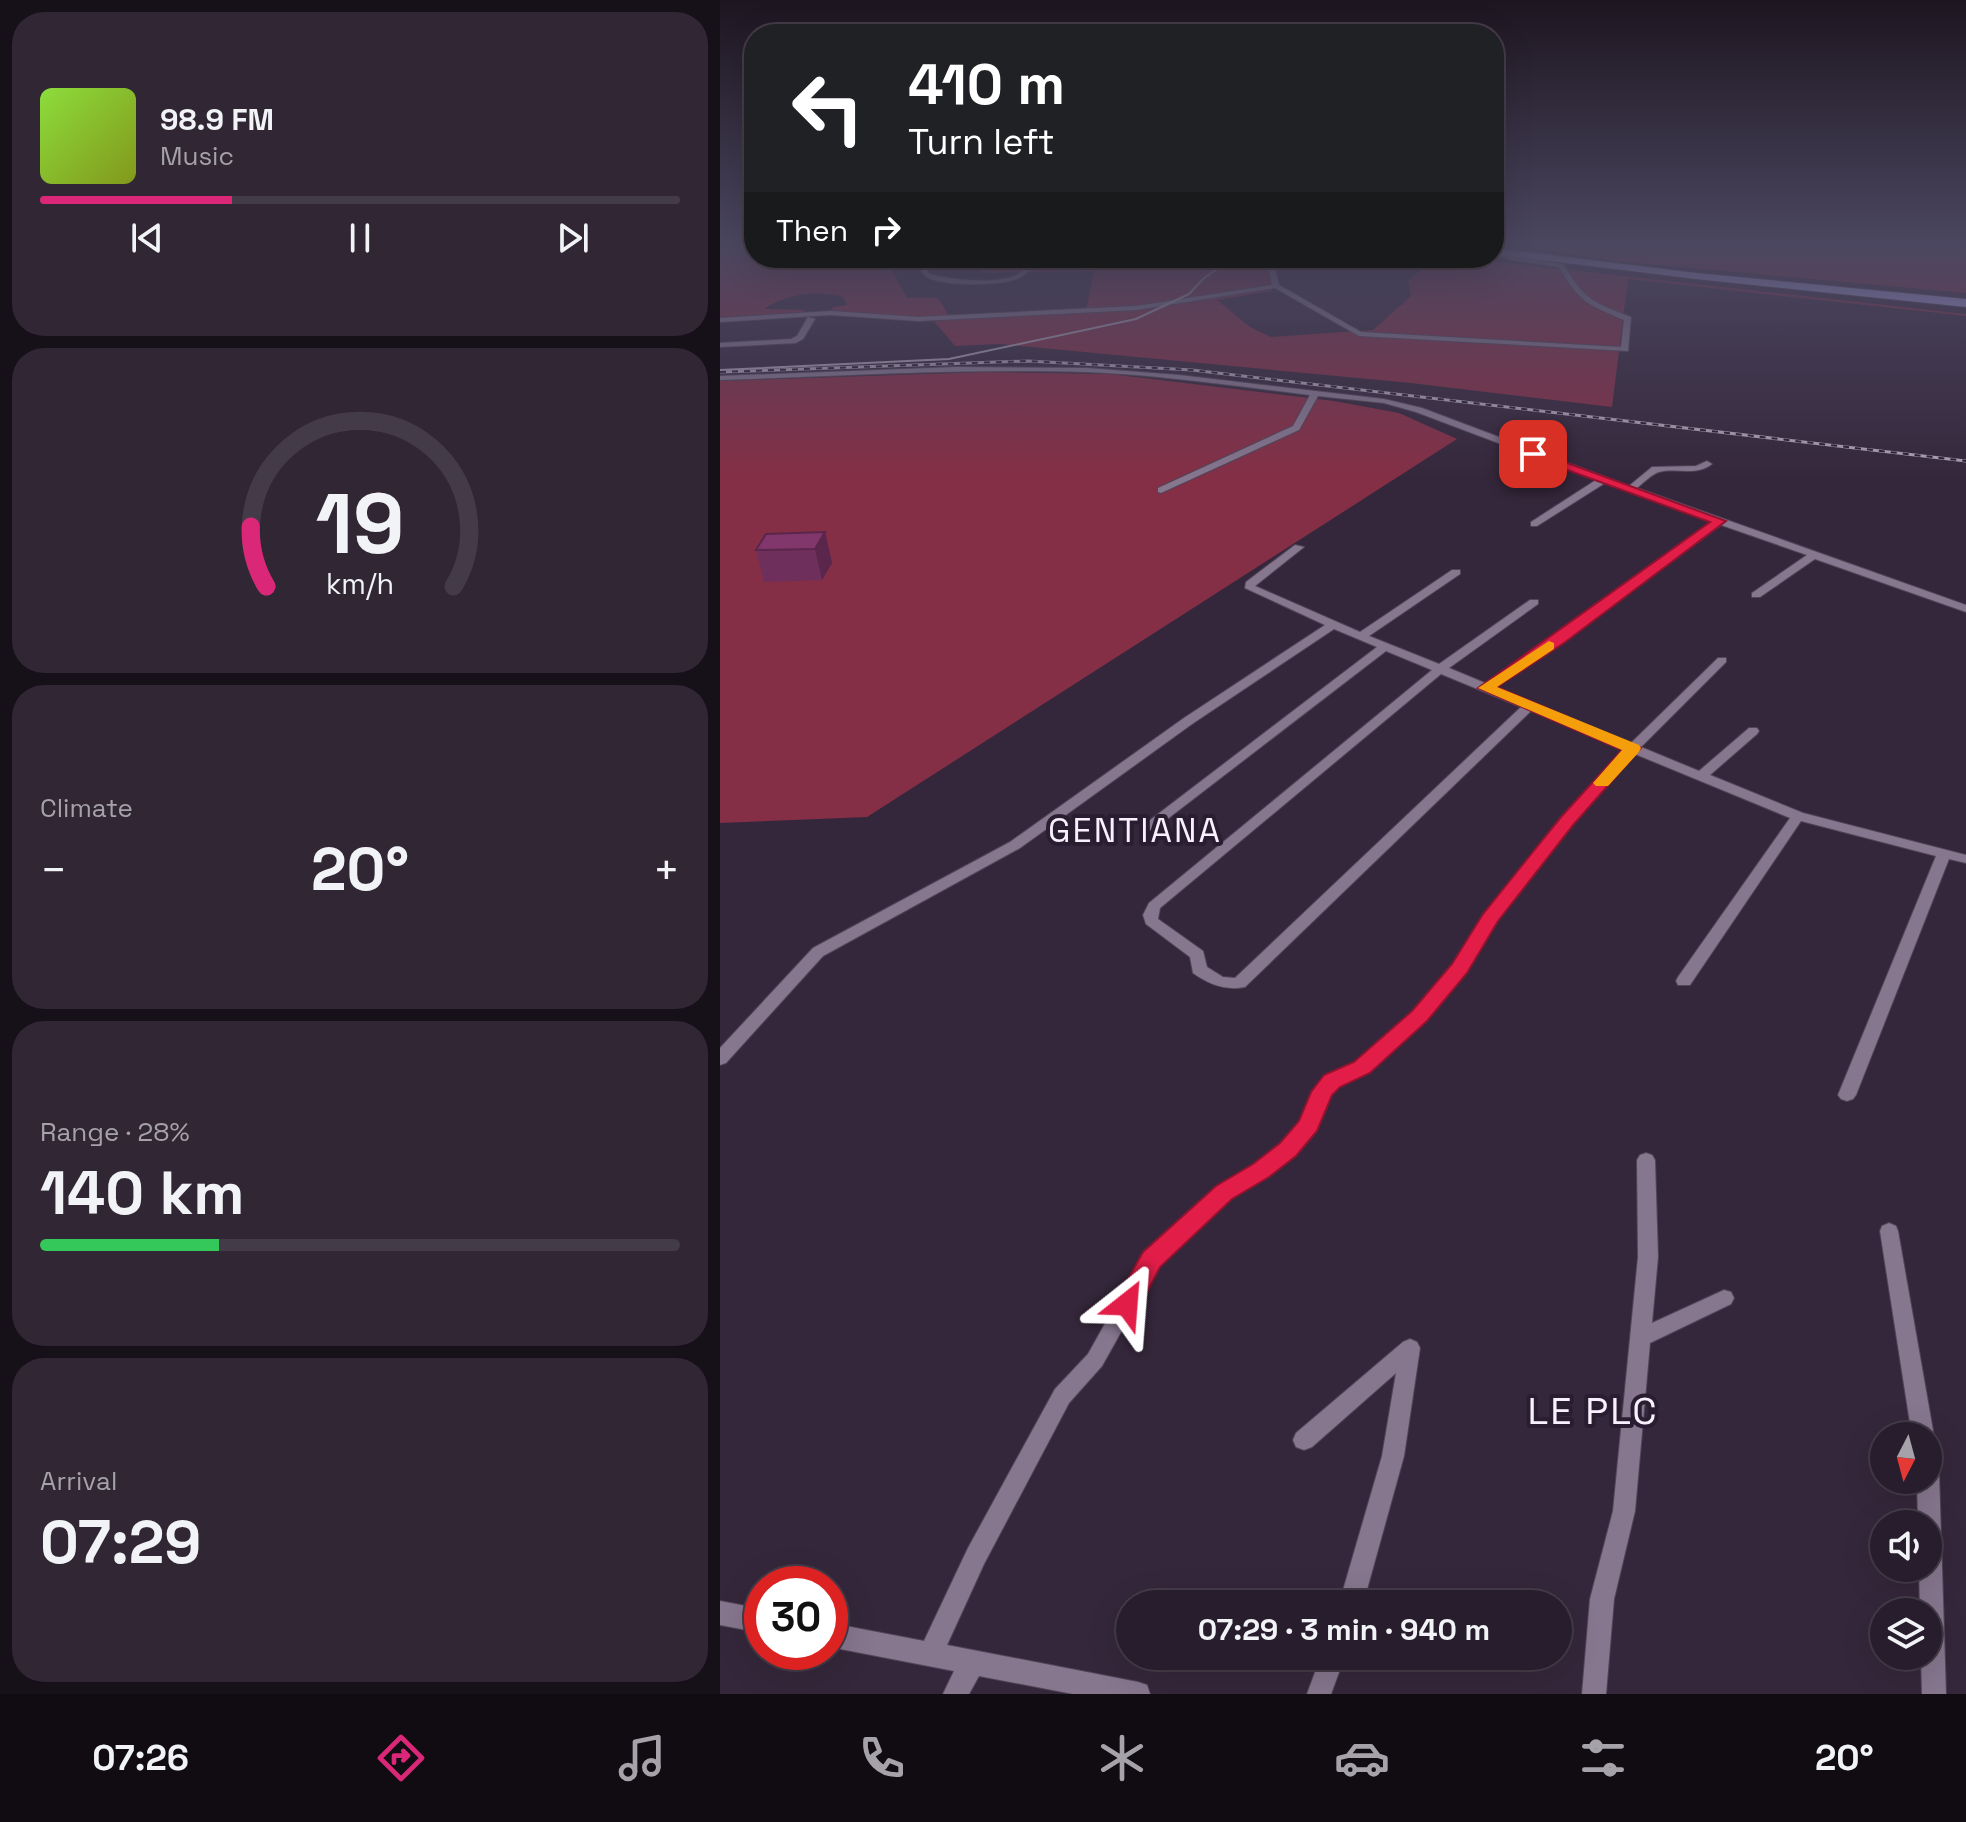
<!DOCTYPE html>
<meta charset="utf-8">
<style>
:root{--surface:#281d2c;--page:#302634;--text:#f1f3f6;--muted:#a5a2a9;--line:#443b48;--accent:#db2777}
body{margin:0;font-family:"Space Grotesk",sans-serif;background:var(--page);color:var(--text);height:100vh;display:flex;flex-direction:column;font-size:30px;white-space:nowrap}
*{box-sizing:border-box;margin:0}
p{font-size:26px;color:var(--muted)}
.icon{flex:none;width:44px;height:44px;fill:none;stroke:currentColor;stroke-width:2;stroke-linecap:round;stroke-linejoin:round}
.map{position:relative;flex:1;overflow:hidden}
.drawer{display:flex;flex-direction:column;gap:12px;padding:12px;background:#161018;width:720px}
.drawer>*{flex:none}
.hud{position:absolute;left:24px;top:24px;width:760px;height:244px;border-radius:32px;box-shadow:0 8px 32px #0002,0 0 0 2px var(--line);background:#202124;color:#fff;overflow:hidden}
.needle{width:52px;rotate:186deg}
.buttons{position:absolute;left:1150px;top:1422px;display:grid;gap:16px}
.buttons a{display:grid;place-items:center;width:72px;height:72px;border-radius:50%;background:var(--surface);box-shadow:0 8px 32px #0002,0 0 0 2px var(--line);font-size:40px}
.speed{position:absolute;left:24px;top:1566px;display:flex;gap:16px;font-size:40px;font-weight:700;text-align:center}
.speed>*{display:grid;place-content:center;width:104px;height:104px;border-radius:50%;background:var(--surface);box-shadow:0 8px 32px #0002,0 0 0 2px var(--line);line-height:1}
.speed .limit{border:12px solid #d22;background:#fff;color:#111}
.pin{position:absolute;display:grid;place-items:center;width:68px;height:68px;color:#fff;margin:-34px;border-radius:16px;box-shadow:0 4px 12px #0006}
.me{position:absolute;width:88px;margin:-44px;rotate:28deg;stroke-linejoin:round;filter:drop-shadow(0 0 6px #0008)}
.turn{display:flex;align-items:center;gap:28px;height:168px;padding:0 32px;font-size:36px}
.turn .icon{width:104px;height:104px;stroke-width:2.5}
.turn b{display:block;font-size:56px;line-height:68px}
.then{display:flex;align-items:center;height:76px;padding:0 32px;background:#0003;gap:16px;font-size:30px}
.big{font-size:60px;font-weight:600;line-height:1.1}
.drawer .card{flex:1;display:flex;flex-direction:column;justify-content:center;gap:12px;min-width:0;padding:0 28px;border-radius:32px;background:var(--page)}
.drawer .dial{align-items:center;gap:0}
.dial svg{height:208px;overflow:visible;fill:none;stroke:var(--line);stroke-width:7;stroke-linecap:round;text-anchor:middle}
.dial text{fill:var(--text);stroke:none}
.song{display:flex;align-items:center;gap:24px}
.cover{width:96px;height:96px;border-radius:12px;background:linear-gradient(135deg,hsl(90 70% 55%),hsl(70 70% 35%))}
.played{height:8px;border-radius:4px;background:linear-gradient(90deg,var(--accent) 30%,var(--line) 30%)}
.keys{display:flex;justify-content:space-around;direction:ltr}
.heat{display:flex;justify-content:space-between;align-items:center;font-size:44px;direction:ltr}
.charge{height:12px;border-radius:6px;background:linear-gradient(90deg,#34c759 28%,var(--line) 0)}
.trip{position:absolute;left:396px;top:1590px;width:456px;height:80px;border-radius:40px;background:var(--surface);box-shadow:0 8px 32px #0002,0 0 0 2px var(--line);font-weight:600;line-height:80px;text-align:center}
.menu{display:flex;height:128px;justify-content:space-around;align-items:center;background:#100c12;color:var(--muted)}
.menu .icon{width:56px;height:56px}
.menu .on{color:var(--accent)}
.menu b{font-size:36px;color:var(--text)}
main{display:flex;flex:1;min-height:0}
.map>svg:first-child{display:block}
.green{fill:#842f46}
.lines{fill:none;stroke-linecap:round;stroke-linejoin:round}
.street-casing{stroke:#514557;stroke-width:2}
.highway-casing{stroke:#514557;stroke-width:2}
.street{fill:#86768e;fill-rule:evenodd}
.highway{fill:#b3adf1;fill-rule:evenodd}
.tram{stroke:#aea3b3;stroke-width:2}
.rail-casing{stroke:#aea3b3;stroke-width:3}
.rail{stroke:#2a1d31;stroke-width:2;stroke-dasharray:6;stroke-linecap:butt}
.wall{fill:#6f2f5c}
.shaded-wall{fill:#5a264b}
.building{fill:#81376b;stroke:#5a264b;stroke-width:2}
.route{fill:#e11d48;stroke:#92132f;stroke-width:2}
.slow{fill:#f59e0b}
.labels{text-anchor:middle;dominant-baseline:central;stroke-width:8;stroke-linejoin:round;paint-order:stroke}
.quarter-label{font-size:34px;letter-spacing:2px;fill:#f9f0fe;stroke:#2a1d31}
.near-neighbourhood-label{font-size:38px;letter-spacing:2px;fill:#f9f0fe;stroke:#2a1d31}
</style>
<main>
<section class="drawer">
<div class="card">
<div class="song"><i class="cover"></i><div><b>98.9 FM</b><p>Music</p></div></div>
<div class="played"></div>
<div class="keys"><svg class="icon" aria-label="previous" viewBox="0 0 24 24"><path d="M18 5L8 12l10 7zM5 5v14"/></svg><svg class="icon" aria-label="pause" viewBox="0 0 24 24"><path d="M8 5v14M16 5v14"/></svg><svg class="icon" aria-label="next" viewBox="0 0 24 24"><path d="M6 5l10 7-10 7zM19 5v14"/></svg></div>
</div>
<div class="card dial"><svg viewBox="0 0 100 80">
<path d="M14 69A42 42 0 1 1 86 69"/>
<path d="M14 69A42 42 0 0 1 8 46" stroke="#db2777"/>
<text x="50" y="56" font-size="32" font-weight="700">19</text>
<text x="50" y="72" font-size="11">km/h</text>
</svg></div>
<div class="card"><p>Climate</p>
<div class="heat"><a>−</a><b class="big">20°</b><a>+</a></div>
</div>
<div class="card"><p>Range · 28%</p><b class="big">140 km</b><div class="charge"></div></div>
<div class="card"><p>Arrival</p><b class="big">07:29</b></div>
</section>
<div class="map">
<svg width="1246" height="1694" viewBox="0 0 1246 1694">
<rect width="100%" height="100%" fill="#35273b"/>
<g class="green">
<path d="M0,242H34V258H165L187,298H218L229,316L366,311L374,271L262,273L261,258H543L549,271L552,291L497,300L530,327L551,337L653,330L691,296L688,280L719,258H742L1246,314V316L908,279L892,407L691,383L279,344L235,346L213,320L108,312L114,307L127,305L122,296C92,291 70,293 44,309L85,310L82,313L0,318Z"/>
<polygon points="774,242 1246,242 1246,293 895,261"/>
<polygon points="266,372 390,374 614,401 679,413 737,439 147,817 0,823 0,381"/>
</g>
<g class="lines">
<g class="street-casing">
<g id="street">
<path d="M774,250L793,256L843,264C866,301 871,301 911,317L908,351L639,336L555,288L416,310L198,321L111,315L0,322V318L111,311L198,317L416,306L552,285L546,258H552L559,285L641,332L901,347L904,320C867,304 860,303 839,267L792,260L774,254Z"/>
<path d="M200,258H206L207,270L210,274C230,280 279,285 298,274C308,267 310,258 323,258C315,264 308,274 299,278C282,286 220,287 205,276C199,271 200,264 200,258Z"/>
<polygon points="88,317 95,319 83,339 76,343 0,347 0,343 71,339 77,336"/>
<path d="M236,367L367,368L459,375L664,399L702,408L909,486L932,467L976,466L987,461L992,464C975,477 958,467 939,472C932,474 923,483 917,488L1246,605V612L1095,559L1040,597H1032V593L1087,555L1001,525L843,641L775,687L911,743L998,658H1006V662L921,747L979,771L1029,728H1037L1039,731L1037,734L990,775L1083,813L1246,855V863L1229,859L1136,1095L1133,1099L1127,1101L1121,1099L1118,1095L1216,856L1081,821L970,985H958L956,981L958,977L1070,818L915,754L852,823L776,921L746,972L705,1020L648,1071L618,1085L610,1095L595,1130L574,1155L547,1176L511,1197L438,1266L382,1366L349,1403L264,1564L227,1645L418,1682L427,1685L430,1694H353L259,1676L249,1694H223L234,1671L110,1647V1623L204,1641L248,1548L335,1389L368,1354L424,1254L497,1187L535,1166L562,1145L581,1122L593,1092L606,1077L636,1063L693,1012L734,965L765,916L842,817L905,749L811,711L525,987C506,991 488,984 473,973L470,957L426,924L423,915L429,903L712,670L666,651L433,830H423L421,827L657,647L614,629L472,724L300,848L103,956L6,1063L0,1065V1048L93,948L290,842L464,718L605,625L525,588L526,582L575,545L584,547L535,586L640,632L732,570H740V574L649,636L719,664L810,600H818V604L729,668L765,683L835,637L993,522L885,483L817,526H811V522L876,480L696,412L664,403L598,396L579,430L441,493L438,492V488L573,426L590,395C516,386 441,375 366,372C244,368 122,376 0,380V376ZM721,674L801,707L515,978L503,977L487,967L483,951L438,919L440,908Z"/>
<polygon points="926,1153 932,1155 935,1160 938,1257 932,1323 1004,1290 1011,1292 1014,1298 1011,1304 930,1343 915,1511 894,1599 886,1694 862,1694 870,1599 893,1511 918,1257 917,1160 920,1155"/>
<polygon points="1169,1223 1176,1226 1178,1231 1214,1436 1208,1444 1208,1436 1192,1436 1160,1231 1162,1226"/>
<polygon points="690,1339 697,1342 700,1348 684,1456 643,1604 619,1604 662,1456 676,1373 592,1447 584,1450 576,1447 573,1440 576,1433 683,1342"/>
<polygon points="1208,1462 1216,1465 1219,1472 1226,1694 1202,1694 1201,1656 1208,1656 1208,1612 1200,1612 1199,1568 1208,1568 1208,1524 1198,1524 1197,1480 1208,1480"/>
<polygon points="0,1601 42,1609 42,1633 0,1625"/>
<polygon points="601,1656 625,1656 611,1694 587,1694"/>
</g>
</g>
<g class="highway-casing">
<polygon id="highway" points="774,248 976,273 1246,299 1246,307 976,279 774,254"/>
</g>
<use href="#street" class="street"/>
<use href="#highway" class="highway"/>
<polyline class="tram" points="0,370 229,359 416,319 469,294 483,279 512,258"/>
<g class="rail-casing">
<polyline id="rail" points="0,372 308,361 472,370 1246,461"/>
</g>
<use href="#rail" class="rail"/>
</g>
<polygon class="wall" points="105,532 112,563 102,580 44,582 36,550"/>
<polygon class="shaded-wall" points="105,532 112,563 102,580 95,549"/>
<polygon class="building" points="105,532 95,549 36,550 46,534"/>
<linearGradient id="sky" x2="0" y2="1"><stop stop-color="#1d1520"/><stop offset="0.51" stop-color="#4b4760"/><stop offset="1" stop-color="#4b4760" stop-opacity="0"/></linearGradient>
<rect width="1246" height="479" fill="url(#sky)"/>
<polygon class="route" points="809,452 817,452 1006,521 844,643 777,687 921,748 854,824 778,921 747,973 707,1021 650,1073 620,1087 612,1095 597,1131 576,1156 549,1177 512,1199 440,1267 417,1312 407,1315 398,1312 394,1304 423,1252 496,1186 533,1164 560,1143 579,1121 591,1092 604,1075 634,1062 692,1011 732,964 763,914 841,817 902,750 758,688 990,522 809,456"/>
<polygon class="slow" points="829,641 834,643 834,649 777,687 919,745 921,748 919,752 888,786 876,786 873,783 902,750 758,688"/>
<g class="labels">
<g class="quarter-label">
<text x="415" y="830">GENTIANA</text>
</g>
<g class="near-neighbourhood-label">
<text x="873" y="1411">LE PLC</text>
</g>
</g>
</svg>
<div class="buttons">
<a><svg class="needle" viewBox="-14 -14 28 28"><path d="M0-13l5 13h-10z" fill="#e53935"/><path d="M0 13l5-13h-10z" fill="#a5a2a9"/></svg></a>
<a><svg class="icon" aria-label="sound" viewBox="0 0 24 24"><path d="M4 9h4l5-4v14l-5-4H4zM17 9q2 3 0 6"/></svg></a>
<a><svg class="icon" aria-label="layers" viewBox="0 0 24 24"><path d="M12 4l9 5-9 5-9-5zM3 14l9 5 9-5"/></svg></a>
</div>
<div class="speed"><div class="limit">30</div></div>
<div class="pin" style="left:813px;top:454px;background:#d93025"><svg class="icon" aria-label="arrive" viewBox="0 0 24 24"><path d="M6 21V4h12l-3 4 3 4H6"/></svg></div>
<svg class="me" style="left:407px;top:1304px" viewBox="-20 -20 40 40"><path d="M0-17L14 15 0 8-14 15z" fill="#e11d48" stroke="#fff" stroke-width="4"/></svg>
<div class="trip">07:29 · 3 min · 940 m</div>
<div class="hud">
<div class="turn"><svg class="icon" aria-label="left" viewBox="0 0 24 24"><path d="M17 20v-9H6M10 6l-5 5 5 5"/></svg><div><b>410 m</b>Turn left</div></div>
<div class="then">Then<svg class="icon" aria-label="right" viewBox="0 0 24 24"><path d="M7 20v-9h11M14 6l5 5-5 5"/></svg></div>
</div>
</div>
</main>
<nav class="menu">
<b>07:26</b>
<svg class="icon on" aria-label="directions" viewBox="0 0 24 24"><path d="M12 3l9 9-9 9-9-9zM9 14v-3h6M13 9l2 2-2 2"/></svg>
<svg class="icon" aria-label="music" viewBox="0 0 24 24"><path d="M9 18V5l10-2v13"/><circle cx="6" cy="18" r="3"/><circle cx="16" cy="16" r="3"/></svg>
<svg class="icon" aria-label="phone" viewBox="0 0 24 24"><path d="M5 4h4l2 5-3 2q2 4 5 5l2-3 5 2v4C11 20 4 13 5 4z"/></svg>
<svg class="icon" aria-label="climate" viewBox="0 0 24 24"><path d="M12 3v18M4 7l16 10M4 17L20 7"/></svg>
<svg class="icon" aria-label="car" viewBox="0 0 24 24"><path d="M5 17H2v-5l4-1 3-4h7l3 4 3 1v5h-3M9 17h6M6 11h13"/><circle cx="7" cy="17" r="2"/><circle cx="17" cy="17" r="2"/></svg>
<svg class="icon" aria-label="filters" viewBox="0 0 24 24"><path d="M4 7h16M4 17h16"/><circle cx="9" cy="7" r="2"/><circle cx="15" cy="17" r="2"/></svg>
<b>20°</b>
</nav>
